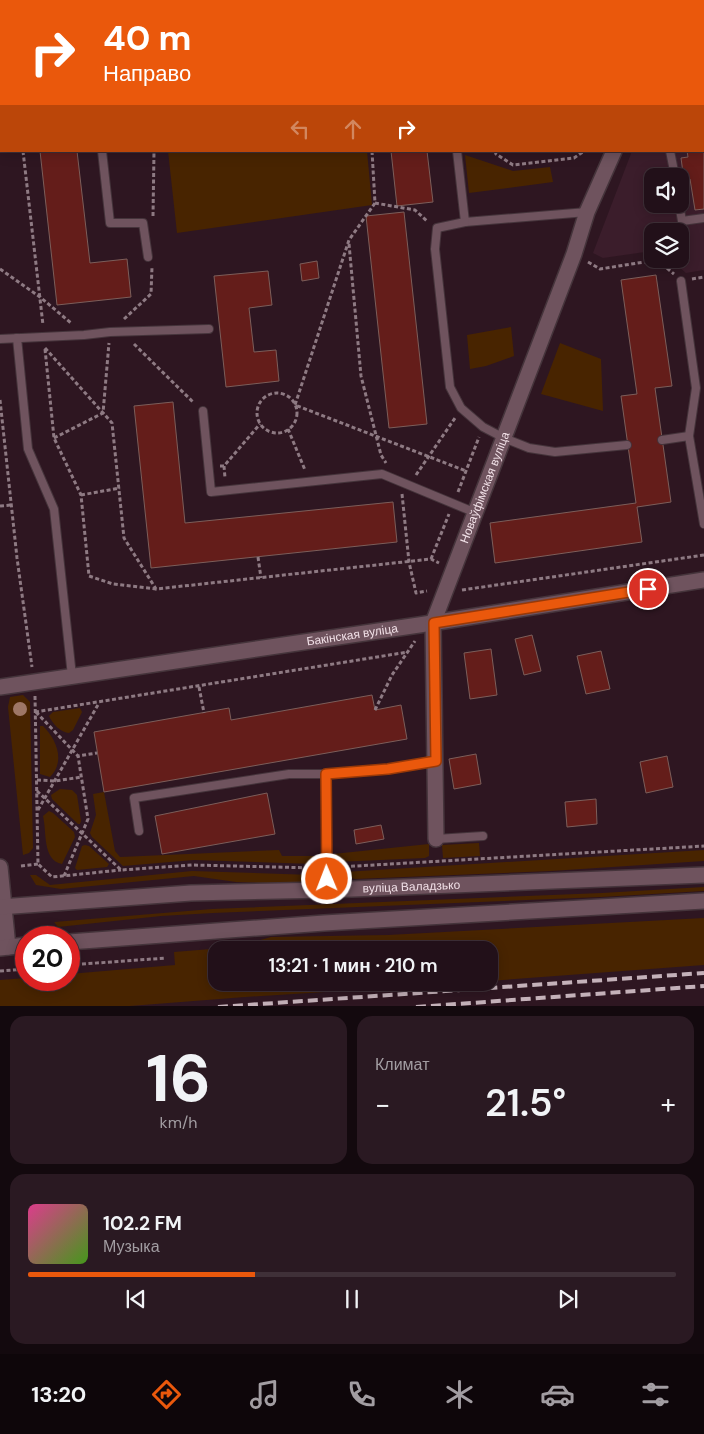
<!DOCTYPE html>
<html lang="ru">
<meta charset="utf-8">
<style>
:root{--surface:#221019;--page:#2a1922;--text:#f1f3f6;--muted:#a29da2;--line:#3f3038;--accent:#ea580c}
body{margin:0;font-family:"DM Sans",sans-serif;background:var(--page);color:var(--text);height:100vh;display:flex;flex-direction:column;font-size:19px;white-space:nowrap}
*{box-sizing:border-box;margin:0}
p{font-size:16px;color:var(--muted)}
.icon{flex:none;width:28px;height:28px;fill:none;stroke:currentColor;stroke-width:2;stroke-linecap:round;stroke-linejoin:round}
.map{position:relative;height:1006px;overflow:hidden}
.drawer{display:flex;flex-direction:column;gap:10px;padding:10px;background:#13090e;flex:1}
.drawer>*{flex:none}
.banner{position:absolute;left:0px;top:0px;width:705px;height:152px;box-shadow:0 2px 12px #0003,0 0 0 1px var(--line);background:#ea580c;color:#fff;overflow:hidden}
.fabs{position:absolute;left:644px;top:168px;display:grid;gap:10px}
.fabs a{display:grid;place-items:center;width:45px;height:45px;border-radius:10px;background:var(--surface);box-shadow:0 2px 12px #0003,0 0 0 1px var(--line);font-size:25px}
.speed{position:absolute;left:15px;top:926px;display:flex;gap:10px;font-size:25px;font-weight:700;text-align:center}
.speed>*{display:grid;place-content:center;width:65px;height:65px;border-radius:50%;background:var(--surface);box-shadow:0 2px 12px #0003,0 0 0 1px var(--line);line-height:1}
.speed .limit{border:8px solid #d22;background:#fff;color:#111}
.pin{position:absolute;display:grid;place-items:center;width:42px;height:42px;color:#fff;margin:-21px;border:2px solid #fff;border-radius:50%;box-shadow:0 1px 5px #0007}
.me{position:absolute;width:55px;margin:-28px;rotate:359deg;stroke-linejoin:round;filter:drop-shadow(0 0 4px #0008)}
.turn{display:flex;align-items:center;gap:18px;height:105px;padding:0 20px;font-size:22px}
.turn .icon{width:65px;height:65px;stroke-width:2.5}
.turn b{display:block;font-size:35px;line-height:42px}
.lanes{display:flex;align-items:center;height:48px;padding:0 20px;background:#0003;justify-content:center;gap:25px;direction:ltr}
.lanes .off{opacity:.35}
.big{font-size:38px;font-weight:600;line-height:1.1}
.drawer .tile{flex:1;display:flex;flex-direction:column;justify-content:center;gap:8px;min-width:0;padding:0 18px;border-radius:15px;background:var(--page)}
.drawer .dial{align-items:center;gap:0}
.dial b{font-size:65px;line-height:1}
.song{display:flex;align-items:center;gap:15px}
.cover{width:60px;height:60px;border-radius:8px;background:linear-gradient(135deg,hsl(330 70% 55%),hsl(100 70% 35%))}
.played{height:5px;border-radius:2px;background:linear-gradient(90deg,var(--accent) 35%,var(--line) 35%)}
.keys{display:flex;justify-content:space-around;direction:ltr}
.heat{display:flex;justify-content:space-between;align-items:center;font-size:28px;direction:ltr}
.drawer .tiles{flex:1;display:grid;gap:10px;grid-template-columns:1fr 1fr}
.tile:last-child{grid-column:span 2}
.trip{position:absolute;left:208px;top:941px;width:290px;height:50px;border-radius:15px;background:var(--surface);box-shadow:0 2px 12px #0003,0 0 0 1px var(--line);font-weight:600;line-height:50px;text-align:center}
.dock{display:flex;height:80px;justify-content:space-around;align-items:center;background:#0e060a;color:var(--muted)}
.dock .icon{width:35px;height:35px}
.dock .current{color:var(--accent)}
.dock b{font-size:22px;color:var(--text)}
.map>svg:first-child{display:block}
.built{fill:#3b1d2b;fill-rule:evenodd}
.green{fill:#482400}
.building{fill:#641d1a;stroke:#7c5e5a}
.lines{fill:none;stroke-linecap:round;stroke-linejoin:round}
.lane-casing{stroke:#45343b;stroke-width:10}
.street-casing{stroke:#45343b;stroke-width:18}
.secondary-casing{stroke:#45343b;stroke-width:18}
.path{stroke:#8e7a83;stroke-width:3;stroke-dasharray:4 2.5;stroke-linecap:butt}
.lane{stroke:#6f535e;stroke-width:8}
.street{stroke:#6f535e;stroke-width:15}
.secondary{stroke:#6f535e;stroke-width:15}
.rail{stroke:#c4b1b9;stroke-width:4;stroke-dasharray:10 5;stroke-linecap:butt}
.tree{fill:#9e7766}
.route-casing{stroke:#983908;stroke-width:12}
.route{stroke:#ea580c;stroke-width:9}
.labels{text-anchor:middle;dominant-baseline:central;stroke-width:5;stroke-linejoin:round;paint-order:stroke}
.street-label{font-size:12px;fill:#f1e0e7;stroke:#230d18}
</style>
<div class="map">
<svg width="704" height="1007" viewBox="0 0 704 1007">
<rect width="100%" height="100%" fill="#2e1621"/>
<path class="built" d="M704,30V270L686,273L670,259H680V231H652V251L603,258L593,253L632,151H704ZM652,176H680V204H652Z"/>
<g class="green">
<polygon points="168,151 367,151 372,205 177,233"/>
<polygon points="465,155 513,171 550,167 553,182 469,193"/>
<polygon points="511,327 514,356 486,366 470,369 467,335"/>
<polygon points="560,343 601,359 603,411 541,394"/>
<polygon points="23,695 30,702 33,848 29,853 23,855 8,707 10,697"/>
<path d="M80,708L82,712L73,730L69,733C61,733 52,723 49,716L53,712Z"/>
<path d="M40,726H43C56,739 66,761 50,777L40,774Z"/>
<polygon points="60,789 72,790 77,795 81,821 80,824 78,824 52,799 51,795"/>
<polygon points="104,792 115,851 120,857 279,850 282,856 315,856 314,864 194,860 123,866 92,837 90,833 96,815 93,794"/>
<path d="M49,811L53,813L74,832L75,837L62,864C42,860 47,832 43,816Z"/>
<polygon points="479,843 480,856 443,858 442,845"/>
<polygon points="429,844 429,856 425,858 336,862 333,854"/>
<polygon points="85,845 89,846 109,864 107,867 77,870 75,868 82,846"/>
<polygon points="704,850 704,861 551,871 355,879 349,877 344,872"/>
<polygon points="192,871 313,875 303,884 236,882 194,876 61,889 36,885 30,875 36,875 50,885"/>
<polygon points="704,887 704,891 601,897 213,913 161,916 58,927 54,922 212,909 602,893"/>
<polygon points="704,918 704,965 489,981 489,950 216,950 216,982 467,983 245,997 130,1006 0,1006 0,980 26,978 26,980 69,980 69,974 175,965 174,952 236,947 271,937 388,935"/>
</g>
<g class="building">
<polygon points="1,0 39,0 39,1 1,2"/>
<rect x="198" y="0" width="38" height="1"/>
<polygon points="501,0 539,0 540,1 501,1"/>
<polygon points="704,68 704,209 695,210 690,179 684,180 681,158 688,157 687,151 704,151"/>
<polygon points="40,151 77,151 90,263 127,259 131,297 57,305"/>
<polygon points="391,151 427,151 433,202 397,206"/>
<polygon points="404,212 427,424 389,428 366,216"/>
<polygon points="317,261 319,278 302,281 300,264"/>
<polygon points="268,271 272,305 249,308 254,352 276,350 279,381 226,387 214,276"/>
<polygon points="656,275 672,386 655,388 671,502 637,507 642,542 495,563 490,523 636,503 621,396 637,394 621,280"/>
<polygon points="173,402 185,523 393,502 397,542 151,568 134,406"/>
<polygon points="532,635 541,671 524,675 515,639"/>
<polygon points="491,649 497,695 470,699 464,653"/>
<polygon points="601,651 610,689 586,694 577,656"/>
<polygon points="372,695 375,710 401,705 407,739 104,792 94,732 229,708 231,720"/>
<polygon points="476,754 481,784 454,789 449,759"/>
<polygon points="667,756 673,787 646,793 640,762"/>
<polygon points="267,793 275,834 162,854 155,816"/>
<polygon points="596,799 597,824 567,827 565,802"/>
<polygon points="381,825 384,839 356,844 354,830"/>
</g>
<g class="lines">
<g class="lane-casing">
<g id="lane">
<polyline points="84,0 84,1"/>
<polyline points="252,0 252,1"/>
<polyline points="575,0 575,1"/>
<polyline points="102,151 110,223 143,223 148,257"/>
<polyline points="457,151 465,222 587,212"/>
<polyline points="670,151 675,176"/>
<polyline points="679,204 682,221 704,218"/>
<polyline points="465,222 437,228 435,249 450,387 461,408 483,427 504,438 529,448 555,452 627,445"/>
<polyline points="681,281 696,388 689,436 704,524"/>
<polyline points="17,338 28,449 54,509 72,676"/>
<polyline points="0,339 84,335 110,332 209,329"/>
<polyline points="203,411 211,492 382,474 476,513"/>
<polyline points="662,440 689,436"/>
<polyline points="139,831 134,798 289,774 326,774"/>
<polyline points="436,839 483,836"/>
<polyline points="327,890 326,774 388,769 436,761"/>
</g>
</g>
<g class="street-casing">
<g id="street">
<polyline points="672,1 672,0"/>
<path id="s1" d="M0,687L419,625L704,580"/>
<path id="s2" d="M436,839L433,623L574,254L587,212L614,151"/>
</g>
</g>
<g class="secondary-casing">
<g id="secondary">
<polyline points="0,867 8,947"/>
<path id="s3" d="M0,907L191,893L327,890L704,875"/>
<polyline points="69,942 324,923 704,901"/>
<polyline points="0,948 26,945"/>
</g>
</g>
<g class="path">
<polyline points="363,0 363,1"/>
<polyline points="393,0 394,1"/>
<polyline points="481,0 481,1"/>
<polyline points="164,1 164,0"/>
<polyline points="0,45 1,48"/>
<polyline points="0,131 1,131"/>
<polyline points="23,151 43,325"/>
<polyline points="372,151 375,203 415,210 428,222"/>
<polyline points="495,151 496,154 513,165 574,158 584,151"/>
<polyline points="375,203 349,240 295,405 466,471"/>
<polyline points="153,216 154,151"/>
<polyline points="349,244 361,376 381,455 386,463"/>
<polyline points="588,262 600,269 657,260 674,274"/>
<polyline points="0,269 40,297 71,323"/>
<polyline points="692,279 704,277"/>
<polyline points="124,319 151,294 152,267"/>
<polyline points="134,344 194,403"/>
<polyline points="45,348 112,423 124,538 156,589 431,559 439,563"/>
<polyline points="45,349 54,438 81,495 89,576 113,584 156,589"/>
<circle cx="277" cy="413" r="20"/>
<polyline points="0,400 17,558 32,667"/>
<polyline points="288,429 305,470"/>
<polyline points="54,438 103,413 109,343"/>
<polyline points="220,466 224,466 260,424"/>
<polyline points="224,466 225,478"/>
<polyline points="416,475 455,418"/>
<polyline points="458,492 479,437"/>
<polyline points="402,494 409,562 416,593 427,591"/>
<polyline points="81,495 120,488"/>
<polyline points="0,506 11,505"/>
<polyline points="258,557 261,578"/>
<polyline points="431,559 449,514"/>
<polyline points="462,590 704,555"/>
<polyline points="199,687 204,713"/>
<polyline points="35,696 38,864 52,877 121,870"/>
<polyline points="375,710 392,675 415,641"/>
<polyline points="35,712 408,652"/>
<polyline points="36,712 78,756 97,753"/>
<polyline points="37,780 55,781 82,777"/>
<polyline points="37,791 121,870 192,865 317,868"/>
<polyline points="38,810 99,703"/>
<polyline points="21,866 38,864"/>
<polyline points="338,867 704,846"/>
<polyline points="64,876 88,819 78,756"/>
<polyline points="69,965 166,958"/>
<polyline points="0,971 26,969"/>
</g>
<use href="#lane" class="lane"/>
<use href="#street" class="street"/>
<use href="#secondary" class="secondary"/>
<g class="rail">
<polyline points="218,1007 704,973"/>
<polyline points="416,1007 704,986"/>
</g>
</g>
<circle class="tree" cx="20" cy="709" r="7"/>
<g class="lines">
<g class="route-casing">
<polyline id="route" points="327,879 326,774 388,769 436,761 434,623 648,589"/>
</g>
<use href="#route" class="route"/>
</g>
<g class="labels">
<g class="street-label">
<text stroke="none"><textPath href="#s2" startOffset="361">Новаўфімская вуліца</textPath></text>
<text stroke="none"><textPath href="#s1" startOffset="356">Бакінская вуліца</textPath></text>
<text stroke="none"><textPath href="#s3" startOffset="412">вуліца Валадзько</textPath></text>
</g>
</g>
</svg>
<div class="fabs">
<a><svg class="icon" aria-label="sound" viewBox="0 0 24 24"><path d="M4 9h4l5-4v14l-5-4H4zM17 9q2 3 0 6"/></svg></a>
<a><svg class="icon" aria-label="layers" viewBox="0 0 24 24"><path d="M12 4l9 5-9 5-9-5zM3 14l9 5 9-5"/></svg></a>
</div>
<div class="speed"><div class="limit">20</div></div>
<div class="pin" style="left:648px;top:589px;background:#d93025"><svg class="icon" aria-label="arrive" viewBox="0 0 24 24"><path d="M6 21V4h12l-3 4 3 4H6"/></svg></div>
<svg class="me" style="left:327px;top:879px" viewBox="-20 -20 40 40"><circle r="17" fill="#ea580c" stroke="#fff" stroke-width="3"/><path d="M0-11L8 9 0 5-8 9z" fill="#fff"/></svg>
<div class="trip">13:21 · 1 мин · 210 m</div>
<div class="banner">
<div class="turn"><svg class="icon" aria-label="right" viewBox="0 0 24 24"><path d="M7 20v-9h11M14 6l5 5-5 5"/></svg><div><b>40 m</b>Направо</div></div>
<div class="lanes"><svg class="icon off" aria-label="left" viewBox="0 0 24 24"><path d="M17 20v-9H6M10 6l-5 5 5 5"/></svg><svg class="icon off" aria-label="ahead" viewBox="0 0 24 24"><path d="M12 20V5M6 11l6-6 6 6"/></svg><svg class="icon" aria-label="right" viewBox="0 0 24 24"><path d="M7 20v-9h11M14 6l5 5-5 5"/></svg></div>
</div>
</div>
<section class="drawer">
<div class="tiles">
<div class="tile dial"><b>16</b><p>km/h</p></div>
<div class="tile"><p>Климат</p>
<div class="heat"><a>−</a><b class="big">21.5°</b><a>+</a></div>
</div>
<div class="tile">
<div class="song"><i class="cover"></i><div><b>102.2 FM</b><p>Музыка</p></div></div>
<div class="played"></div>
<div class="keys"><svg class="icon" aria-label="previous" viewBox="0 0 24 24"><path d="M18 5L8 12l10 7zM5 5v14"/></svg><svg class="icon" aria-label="pause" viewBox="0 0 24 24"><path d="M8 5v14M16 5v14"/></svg><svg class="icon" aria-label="next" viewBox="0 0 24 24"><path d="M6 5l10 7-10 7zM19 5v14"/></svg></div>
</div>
</div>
</section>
<nav class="dock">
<b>13:20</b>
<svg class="icon current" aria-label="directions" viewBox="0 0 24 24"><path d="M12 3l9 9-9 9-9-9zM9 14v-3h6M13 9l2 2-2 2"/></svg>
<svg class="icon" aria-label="music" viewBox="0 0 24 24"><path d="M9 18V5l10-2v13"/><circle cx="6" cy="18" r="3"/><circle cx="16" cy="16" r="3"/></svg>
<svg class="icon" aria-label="phone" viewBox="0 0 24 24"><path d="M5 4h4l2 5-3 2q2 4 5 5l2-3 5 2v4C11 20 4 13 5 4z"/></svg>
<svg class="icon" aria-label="climate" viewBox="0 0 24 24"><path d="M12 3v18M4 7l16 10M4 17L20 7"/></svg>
<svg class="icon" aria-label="car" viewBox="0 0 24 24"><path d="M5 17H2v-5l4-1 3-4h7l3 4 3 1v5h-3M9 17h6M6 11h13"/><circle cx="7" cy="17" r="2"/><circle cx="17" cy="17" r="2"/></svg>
<svg class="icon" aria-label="filters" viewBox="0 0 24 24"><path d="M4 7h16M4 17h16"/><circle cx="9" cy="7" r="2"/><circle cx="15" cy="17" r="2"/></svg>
</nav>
